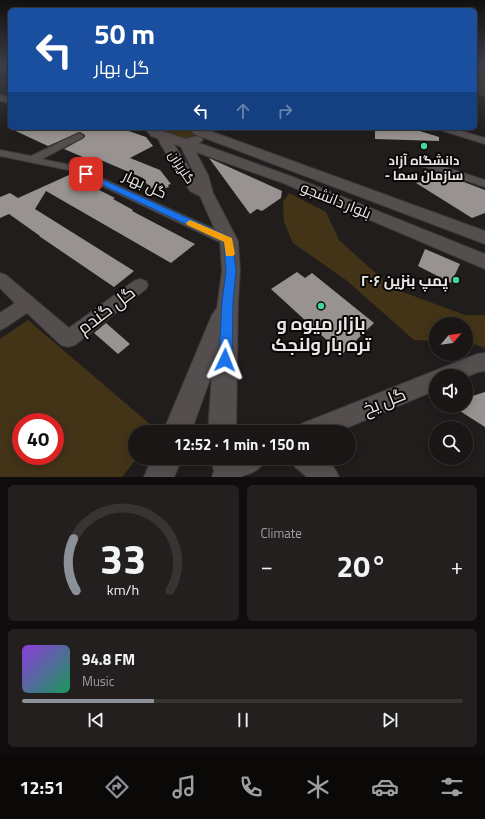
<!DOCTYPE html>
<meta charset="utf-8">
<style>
:root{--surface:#191615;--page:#221f1e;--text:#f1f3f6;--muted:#9f9fa0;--line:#373534;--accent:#8c9099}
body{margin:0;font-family:"Titillium Web",Cairo,sans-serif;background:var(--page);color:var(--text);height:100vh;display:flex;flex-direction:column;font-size:15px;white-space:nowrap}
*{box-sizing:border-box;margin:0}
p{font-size:13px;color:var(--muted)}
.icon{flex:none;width:22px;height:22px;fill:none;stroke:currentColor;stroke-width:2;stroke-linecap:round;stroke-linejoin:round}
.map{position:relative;height:477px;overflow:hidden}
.sheet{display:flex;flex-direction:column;gap:8px;padding:8px;background:#0e0c0c;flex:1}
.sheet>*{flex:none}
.guide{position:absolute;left:8px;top:8px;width:469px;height:122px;border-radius:6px;box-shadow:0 2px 10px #0003,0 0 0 1px var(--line);background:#1a4fa0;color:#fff;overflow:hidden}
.needle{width:26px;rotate:61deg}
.buttons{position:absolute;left:429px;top:317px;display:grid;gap:8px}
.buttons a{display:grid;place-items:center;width:44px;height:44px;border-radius:50%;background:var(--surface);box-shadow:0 2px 10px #0003,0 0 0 1px var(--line);font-size:20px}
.speed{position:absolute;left:12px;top:413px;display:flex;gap:8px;font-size:20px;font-weight:700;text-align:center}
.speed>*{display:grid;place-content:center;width:52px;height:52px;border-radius:50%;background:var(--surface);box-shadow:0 2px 10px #0003,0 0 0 1px var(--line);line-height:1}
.speed .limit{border:6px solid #d22;background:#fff;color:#111}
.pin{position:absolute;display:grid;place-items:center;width:34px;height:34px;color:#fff;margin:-17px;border-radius:8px;box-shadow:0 2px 6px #0006}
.me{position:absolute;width:44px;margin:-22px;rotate:2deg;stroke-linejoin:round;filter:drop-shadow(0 0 3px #0008)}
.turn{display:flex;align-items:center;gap:14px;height:84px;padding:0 20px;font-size:18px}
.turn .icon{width:52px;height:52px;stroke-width:2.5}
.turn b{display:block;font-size:28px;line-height:34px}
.lanes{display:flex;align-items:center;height:38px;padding:0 20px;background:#0003;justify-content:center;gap:20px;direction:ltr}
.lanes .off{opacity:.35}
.big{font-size:30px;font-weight:700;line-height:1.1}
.sheet .tile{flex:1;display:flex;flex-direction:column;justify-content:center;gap:6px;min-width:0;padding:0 14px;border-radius:6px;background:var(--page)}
.sheet .dial{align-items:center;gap:0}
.dial svg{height:104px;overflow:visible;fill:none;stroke:var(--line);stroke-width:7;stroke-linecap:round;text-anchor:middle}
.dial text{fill:var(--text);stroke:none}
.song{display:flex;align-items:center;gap:12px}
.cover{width:48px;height:48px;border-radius:6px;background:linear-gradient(135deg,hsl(270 70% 55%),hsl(150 70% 35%))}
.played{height:4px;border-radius:2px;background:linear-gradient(90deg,var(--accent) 30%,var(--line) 30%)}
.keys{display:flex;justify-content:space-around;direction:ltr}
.heat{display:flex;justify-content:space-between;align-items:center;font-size:22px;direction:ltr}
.sheet .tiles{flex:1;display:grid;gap:8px;grid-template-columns:1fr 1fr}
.tile:last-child{grid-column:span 2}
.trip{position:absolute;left:128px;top:425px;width:228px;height:40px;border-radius:20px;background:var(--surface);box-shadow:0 2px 10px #0003,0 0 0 1px var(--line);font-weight:700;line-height:40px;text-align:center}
.dock{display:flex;height:64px;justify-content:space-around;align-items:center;background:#0a0908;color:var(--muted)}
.dock .icon{width:28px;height:28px}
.dock .active{color:var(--accent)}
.dock b{font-size:18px;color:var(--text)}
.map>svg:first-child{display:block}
.green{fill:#433417;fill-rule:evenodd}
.building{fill:#989390}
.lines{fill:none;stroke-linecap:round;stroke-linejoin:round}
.minor-casing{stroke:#3c3838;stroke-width:2}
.tertiary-casing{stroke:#3c3838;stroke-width:2}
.secondary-casing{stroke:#3c3838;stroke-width:2}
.minor{fill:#544f4e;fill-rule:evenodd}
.tertiary{fill:#544f4e;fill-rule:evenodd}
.secondary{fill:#544f4e;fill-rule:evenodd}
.route{fill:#1a73e8;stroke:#114b97}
.slow{fill:#f59e0b}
.poi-dot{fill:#43d4a0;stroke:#090807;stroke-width:1.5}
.labels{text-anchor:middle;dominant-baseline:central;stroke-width:4;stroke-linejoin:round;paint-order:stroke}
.far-poi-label{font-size:13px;font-weight:bold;fill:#e9e5e5;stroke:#090807}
.far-street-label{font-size:13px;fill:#e9e5e5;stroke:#090807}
.street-label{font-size:15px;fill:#e9e5e5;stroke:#090807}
.poi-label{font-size:15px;font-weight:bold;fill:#e9e5e5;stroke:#090807;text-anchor:end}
.near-street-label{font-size:18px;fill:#e9e5e5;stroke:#090807}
.near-poi-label{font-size:18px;font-weight:bold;fill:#e9e5e5;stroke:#090807}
</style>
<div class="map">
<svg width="485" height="477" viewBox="0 0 485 477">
<rect width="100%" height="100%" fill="#211d1c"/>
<g class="green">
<polygon points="485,67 485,97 475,93 475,68"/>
<path d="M156,128C167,128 188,125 195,135C184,144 169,135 157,131Z"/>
<polygon points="289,193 326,212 339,240 392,288 465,315 485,315 485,348 474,344 466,343 466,324 436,324 436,341 414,340 346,280 293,243 284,222 283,202"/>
<path d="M28,320L158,431L135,432V458H137L122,477H0V339ZM21,422H55V456H21Z"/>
</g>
<g class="building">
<polygon points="9,128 120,128 146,137 153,146 130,158 160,170 171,184 168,185 169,187 154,191 152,188 150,189 143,178 96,158 92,161 64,149 85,137 85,135 80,132 48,146"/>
<polygon points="375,128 410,128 439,137 439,141 375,139"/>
<polygon points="209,158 282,191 281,198 262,211 257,209 250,214"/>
<polygon points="69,175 115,198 113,199 133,210 132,211 195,244 171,263 46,191 35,209 134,271 114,287 39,236 40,236 9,214 0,218 0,197 10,193 18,198"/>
<polygon points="448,176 485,190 485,213 472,218 416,183"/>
<polygon points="425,249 460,264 451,283 418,266"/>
<polygon points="297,272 305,278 312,273 374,323 342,354 271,289"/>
<polygon points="106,323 130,344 118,354 94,333"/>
<polygon points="485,392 485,427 452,406 466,406 466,398"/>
</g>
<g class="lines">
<g class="minor-casing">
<g id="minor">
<polygon points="439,128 452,128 485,138 485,144 440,130"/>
<polygon points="79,133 84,136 82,138 42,159 75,166 234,238 236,241 234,244 229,246 224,244 68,170 0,156 0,150 31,156"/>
<polygon points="420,159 485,180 485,187 416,164 415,162"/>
<polygon points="0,273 6,275 69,328 134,281 140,279 146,281 148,285 146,289 75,345 68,347 61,345 27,313 6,327 0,330 0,313 15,303 0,288"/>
<polygon points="485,353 485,371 478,372 466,377 436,376 436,390 337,432 297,432 301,424 477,354"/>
<path d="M228,458H266C258,477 238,477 219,477L216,471L220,462Z"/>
<path d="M292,458C314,458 329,453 339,477H307L295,467Z"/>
</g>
</g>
<g class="tertiary-casing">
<g id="tertiary">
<polygon points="163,133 167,134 198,181 179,143 181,141 189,141 191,143 208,175 213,193 238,241 240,271 238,302 236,432 208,432 212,374 191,432 163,432 212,315 217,308 222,271 220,241 200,196 190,191 161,145 157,136"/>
<polygon points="152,458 182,458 174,477 144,477"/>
<polygon points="210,458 240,458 244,471 242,477 212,477 214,471"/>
</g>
</g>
<g class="secondary-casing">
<g id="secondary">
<polygon points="0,95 10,97 10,103 0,101"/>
<polygon points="147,128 159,128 159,130 186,139 197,136 201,137 203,140 199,143 293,177 485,254 485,269 283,183 151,136 147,131"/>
<polygon points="194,128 202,128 485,231 485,244 194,134 192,131"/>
</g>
</g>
<use href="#minor" class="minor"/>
<use href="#tertiary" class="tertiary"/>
<use href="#secondary" class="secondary"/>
</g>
<linearGradient id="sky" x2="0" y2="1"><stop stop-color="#12100f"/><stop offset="0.5" stop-color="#3d404b"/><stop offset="1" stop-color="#3d404b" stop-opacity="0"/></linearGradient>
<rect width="485" height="133" fill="url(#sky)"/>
<polygon class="route" points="86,172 232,238 236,271 233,302 232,360 230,364 225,366 221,364 219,360 222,302 226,271 224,242 83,176 83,173"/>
<polygon class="slow" points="190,220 232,238 235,254 233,256 226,256 224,242 187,225 186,223"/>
<g class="poi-dot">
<circle cx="424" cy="146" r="4"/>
<circle cx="456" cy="280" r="4"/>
<circle cx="321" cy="306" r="4"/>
</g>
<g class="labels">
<g class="far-poi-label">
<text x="424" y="160">دانشگاه آزاد<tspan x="424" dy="15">- سازمان سما</tspan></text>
</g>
<g class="far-street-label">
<text transform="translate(182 167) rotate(57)">گلریزان</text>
</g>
<g class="street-label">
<text transform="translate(145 184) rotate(25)">گل بهار</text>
<text transform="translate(336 200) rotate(22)">بلوار دانشجو</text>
</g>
<g class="poi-label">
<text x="448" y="280">پمپ بنزین ۲۰۶</text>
</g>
<g class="near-street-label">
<text transform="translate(106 310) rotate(-37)">گل گندم</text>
<text transform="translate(384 401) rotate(-22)">گل یخ</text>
</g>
<g class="near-poi-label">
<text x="321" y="323">بازار میوه و<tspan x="321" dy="21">تره بار ولنجک</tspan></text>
</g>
</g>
</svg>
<div class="buttons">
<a><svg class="needle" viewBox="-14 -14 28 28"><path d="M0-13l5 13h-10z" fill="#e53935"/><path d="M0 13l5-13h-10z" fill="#9f9fa0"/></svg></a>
<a><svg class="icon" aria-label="sound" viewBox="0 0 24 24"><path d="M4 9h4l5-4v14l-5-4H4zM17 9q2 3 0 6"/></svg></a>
<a><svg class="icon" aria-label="search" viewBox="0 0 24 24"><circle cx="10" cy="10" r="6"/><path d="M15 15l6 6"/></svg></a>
</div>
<div class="speed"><div class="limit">40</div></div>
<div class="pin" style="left:86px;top:174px;background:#d93025"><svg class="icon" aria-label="arrive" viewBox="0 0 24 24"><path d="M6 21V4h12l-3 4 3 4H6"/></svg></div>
<svg class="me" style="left:225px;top:360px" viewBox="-20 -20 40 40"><path d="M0-17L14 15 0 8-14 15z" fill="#1a73e8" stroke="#fff" stroke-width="4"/></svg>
<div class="trip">12:52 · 1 min · 150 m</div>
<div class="guide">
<div class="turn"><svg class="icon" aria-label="left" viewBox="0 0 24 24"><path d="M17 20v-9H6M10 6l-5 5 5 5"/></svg><div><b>50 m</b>گل بهار</div></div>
<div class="lanes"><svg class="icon" aria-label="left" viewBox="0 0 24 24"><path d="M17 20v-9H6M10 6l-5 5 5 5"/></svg><svg class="icon off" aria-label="ahead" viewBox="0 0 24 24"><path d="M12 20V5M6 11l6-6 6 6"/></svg><svg class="icon off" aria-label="right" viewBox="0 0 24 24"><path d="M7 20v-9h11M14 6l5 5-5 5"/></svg></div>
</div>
</div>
<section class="sheet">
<div class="tiles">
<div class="tile dial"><svg viewBox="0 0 100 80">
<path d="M14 69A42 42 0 1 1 86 69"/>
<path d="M14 69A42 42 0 0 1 12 29" stroke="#8c9099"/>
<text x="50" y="56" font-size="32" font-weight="700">33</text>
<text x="50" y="72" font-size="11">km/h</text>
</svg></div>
<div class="tile"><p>Climate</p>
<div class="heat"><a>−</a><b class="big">20°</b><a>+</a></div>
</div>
<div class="tile">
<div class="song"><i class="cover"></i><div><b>94.8 FM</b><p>Music</p></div></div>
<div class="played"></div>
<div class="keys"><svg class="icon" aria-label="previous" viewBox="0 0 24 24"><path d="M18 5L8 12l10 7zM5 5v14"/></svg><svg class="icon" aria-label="pause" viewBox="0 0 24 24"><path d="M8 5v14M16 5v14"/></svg><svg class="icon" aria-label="next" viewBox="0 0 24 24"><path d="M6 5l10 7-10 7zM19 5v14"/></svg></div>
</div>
</div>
</section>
<nav class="dock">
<b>12:51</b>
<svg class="icon active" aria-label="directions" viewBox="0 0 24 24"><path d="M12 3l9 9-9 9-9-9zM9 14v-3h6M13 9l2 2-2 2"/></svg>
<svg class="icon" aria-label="music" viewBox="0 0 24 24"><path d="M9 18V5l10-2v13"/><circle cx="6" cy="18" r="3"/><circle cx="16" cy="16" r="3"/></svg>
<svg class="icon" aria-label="phone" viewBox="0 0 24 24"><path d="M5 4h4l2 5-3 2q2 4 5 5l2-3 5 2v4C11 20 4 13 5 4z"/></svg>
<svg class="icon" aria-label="climate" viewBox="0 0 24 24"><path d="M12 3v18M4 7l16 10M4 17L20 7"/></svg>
<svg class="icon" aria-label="car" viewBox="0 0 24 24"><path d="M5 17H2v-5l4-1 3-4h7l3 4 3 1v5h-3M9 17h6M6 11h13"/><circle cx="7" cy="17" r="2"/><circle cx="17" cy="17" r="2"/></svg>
<svg class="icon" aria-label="filters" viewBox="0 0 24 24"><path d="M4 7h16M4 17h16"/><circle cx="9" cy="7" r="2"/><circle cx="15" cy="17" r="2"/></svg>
</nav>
